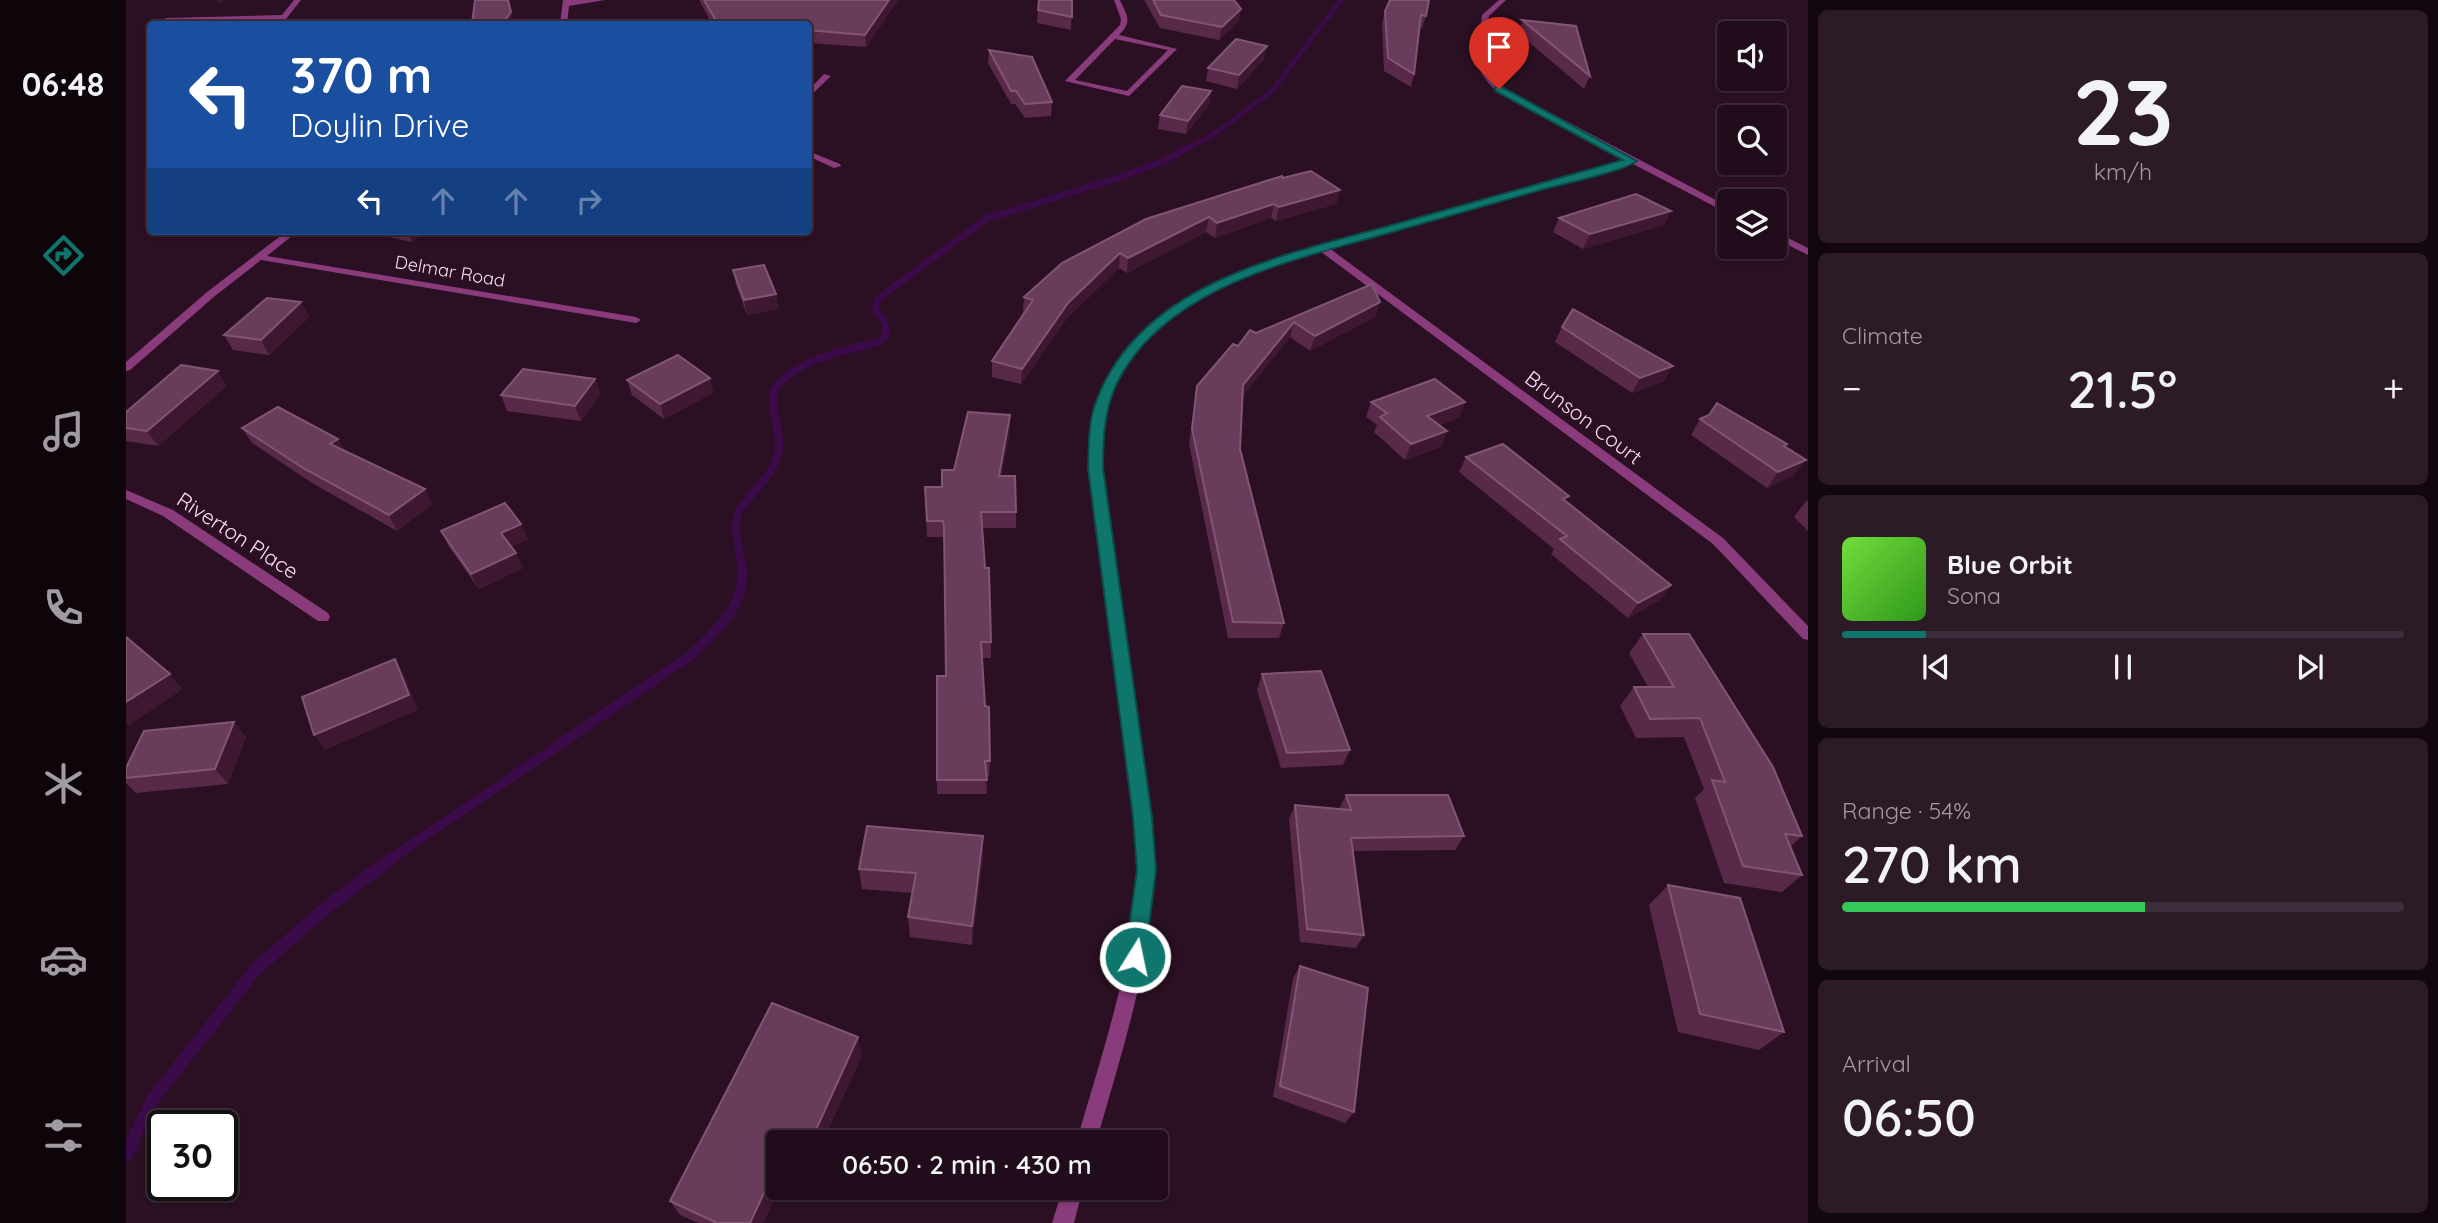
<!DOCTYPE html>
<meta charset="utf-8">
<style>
:root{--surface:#200c1a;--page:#2d1a27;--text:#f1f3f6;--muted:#a29ba2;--line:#3d2c39;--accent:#0f766e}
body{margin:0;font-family:Quicksand,sans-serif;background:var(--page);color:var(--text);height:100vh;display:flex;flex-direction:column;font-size:26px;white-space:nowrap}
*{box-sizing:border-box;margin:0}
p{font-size:23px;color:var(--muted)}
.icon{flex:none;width:38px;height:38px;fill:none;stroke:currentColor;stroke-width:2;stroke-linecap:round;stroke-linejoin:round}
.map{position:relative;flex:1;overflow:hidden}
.details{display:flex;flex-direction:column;gap:10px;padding:10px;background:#12070e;width:630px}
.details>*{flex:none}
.top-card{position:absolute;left:21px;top:21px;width:665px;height:214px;border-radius:7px;box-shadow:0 2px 5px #0004,0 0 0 2px var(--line);background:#1a4fa0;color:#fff;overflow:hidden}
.controls{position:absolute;left:1591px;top:21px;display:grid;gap:14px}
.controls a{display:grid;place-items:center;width:70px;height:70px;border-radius:7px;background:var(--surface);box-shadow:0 2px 5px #0004,0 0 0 2px var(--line);font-size:35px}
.speed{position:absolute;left:21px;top:1110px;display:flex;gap:14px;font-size:35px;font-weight:700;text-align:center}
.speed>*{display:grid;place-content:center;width:91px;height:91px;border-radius:50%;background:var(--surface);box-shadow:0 2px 5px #0004,0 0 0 2px var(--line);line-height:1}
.speed .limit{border:4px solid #111;border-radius:10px;background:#fff;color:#111}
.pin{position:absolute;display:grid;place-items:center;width:60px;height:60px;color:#fff;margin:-72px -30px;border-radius:50% 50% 50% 0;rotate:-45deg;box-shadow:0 0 7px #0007}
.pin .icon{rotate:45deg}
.me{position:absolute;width:77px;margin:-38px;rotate:10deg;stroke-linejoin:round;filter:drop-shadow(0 0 5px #0008)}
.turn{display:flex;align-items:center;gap:24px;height:147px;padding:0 28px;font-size:32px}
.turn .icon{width:91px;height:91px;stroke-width:2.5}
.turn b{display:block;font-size:49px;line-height:60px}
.lanes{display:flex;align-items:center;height:66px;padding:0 28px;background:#0003;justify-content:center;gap:35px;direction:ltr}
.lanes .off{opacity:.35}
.big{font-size:52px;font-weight:600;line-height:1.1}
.details .tile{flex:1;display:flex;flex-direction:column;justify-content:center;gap:10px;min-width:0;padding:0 24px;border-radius:10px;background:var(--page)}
.details .dial{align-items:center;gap:0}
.dial b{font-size:91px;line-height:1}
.song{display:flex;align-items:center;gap:21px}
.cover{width:84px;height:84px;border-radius:10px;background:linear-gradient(135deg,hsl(100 70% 55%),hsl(110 70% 35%))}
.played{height:7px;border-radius:4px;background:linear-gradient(90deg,var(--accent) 15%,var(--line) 15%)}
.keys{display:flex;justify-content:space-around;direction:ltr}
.heat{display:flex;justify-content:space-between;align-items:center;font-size:38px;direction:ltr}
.charge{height:10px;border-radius:5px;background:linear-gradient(90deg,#34c759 54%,var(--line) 0)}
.trip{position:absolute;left:640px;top:1130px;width:402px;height:70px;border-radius:7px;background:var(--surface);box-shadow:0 2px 5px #0004,0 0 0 2px var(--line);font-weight:600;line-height:70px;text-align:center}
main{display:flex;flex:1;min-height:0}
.tab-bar{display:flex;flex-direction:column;width:126px;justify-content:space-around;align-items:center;background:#0d050a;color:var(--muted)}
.tab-bar .icon{width:49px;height:49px}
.tab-bar .selected{color:var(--accent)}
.tab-bar b{font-size:32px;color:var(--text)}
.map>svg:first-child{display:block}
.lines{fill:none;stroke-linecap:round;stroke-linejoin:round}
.stream-far4{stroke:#3b0a49;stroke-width:5}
.stream-far3{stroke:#3b0a49;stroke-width:7}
.stream-far2{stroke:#3b0a49;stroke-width:8}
.stream-far1{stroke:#3b0a49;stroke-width:10}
.stream{stroke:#3b0a49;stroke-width:13}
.minor{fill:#8a3b7b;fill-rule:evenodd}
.wall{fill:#582948}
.shaded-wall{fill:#3e1731}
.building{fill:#6a3c5b;stroke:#815573;stroke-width:2}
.route{fill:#0f766e;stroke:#0a4d48;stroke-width:2}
.labels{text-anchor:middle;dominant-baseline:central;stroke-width:7;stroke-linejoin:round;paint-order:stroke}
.far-street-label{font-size:18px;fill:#ffd9f5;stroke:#2a1022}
.street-label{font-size:21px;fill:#ffd9f5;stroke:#2a1022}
</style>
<main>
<nav class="tab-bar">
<b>06:48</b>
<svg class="icon selected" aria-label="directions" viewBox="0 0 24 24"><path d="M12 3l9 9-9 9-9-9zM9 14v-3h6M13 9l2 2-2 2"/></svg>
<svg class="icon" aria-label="music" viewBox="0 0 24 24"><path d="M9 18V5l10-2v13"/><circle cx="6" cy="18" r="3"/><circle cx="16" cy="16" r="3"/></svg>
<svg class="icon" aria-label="phone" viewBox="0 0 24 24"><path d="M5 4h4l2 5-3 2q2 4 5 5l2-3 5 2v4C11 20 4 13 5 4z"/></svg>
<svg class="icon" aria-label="climate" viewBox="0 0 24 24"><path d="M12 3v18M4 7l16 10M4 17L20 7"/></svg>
<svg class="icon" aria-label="car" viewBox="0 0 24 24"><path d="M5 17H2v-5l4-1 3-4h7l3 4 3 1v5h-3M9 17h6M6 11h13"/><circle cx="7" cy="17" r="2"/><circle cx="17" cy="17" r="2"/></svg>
<svg class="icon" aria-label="filters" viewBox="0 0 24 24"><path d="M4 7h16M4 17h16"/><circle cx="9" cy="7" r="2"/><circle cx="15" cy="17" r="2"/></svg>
</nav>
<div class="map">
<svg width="1682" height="1223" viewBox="0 0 1682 1223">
<rect width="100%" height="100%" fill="#2a1022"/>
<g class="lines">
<polyline class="stream-far4" points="1058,150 1087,135 1146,91 1215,0"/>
<polyline class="stream-far3" points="758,337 761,332 757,318 748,308 753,298 860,219 992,178 1038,161 1062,148"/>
<path class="stream-far2" d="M616,570C615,552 607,534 611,516C615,500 646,480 652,454C657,433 643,412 648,390C670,358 720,351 755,341L759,335"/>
<path class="stream-far1" d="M263,860L564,656C590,631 619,608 616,568"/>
<polyline class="stream" points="0,1156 26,1100 130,969 201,907 265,859"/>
<g class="minor">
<polygon points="168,0 175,0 156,24 149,23 152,19 40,22 36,20 40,18 156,15"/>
<polygon points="437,0 479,0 443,6 441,24 434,24"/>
<path d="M988,0H994C1001,16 1007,21 993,35L1051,49L1003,96L939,81L994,25L995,19ZM989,39L1042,50L1001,91L949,80Z"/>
<path d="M1373,0H1380L1363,16L1358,63L1366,78L1376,87L1603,207V214L1507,164L1203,248L1597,538L1682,626V640L1677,639L1587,544L1194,251C1108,275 1001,318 979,415C975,432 976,450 976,468L1024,817C1038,930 1000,1036 970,1143H950C981,1036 1020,930 1008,817L964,468C964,450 963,432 967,415C970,403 976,392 982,381C1033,275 1168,253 1270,224C1347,203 1423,181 1500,160L1370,91C1342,63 1352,51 1356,15Z"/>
<polygon points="698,74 705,76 682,98 682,91"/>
<polygon points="682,151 714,164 715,166 708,168 682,156"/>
<polygon points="161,231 172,231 141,256 510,317 515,320 510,323 135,260 89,296 4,370 0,371 0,362 81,292"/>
<polygon points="1648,231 1682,248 1682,255 1648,238"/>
<polygon points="0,490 47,510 202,613 204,617 202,621 192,621 37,516 0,499"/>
<polygon points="937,1188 957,1188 948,1223 926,1223"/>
</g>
</g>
<g class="wall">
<polygon points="573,0 772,0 740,47 682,43 682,24 586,24"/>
<polygon points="946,0 945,30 911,23 912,10"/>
<polygon points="1018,0 1108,0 1115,9 1112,22 1093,40 1034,28"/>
<polygon points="1259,11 1300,16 1296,28 1294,28 1288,74 1285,87 1258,71 1256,24"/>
<polygon points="1397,20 1464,76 1458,89 1392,33"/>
<polygon points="863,50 926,102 925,116 899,118 889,104 885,104 862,63"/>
<polygon points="1138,59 1111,89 1080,81 1082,68"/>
<polygon points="1085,91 1083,105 1060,134 1032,129 1034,115"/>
<polygon points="1157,178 1214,190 1210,204 1150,221 1145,218 1089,238 1080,232 1001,273 993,268 941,318 895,384 866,377 866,361 898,313 897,312 898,297"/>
<polygon points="1545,211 1538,225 1457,249 1427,232 1433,218"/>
<polygon points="248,231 301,231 286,242 249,234"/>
<polygon points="607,270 650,294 652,309 621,315 610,285"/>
<polygon points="1246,284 1254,302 1249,317 1184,351 1164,337 1116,397 1114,449 1158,623 1153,638 1102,638 1063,444 1071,386 1112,346 1130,333"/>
<polygon points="183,317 143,355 107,350 98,335"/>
<polygon points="1436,327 1538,381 1506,393 1429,342"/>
<polygon points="584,378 587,393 538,419 506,395 501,380"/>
<polygon points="469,379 474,394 455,421 381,411 375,395"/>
<polygon points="101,386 32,446 0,441 0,412"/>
<polygon points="1245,402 1339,402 1333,418 1313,425 1321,431 1315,447 1279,460 1248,432 1251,425 1240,417"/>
<polygon points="1583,415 1661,444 1660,447 1668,475 1641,488 1565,435 1574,419"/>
<polygon points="116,428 212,439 219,451 299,489 306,504 271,531 186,483 126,443"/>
<polygon points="884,431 875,476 890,512 890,528 856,528 865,642 865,658 856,658 859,706 864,761 863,776 860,775 861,794 811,794 811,780 820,676 818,542 817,537 801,537 799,487 816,487 828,470"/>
<polygon points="1340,457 1440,502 1545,585 1534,600 1502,618 1425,554 1428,549 1333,472"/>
<polygon points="1680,501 1682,501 1682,531 1668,517"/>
<polygon points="315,531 402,539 385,547 397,568 353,589 323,547"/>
<polygon points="1517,634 1676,836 1664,847 1676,875 1656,892 1598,883 1569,798 1578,789 1558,737 1510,738 1494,706 1508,687 1522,687 1503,653"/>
<polygon points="1136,674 1224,750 1217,765 1155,768 1131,690"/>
<polygon points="108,722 120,737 102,784 10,793 0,783 0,768"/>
<polygon points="1220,795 1338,836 1329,850 1227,851 1238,935 1230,948 1174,942 1163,819 1169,805 1213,809"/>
<polygon points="857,856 846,945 784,937 782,917 786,893 736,889 733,869"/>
<polygon points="1542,885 1658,1032 1633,1050 1552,1032 1523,905"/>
<polygon points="1174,966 1228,1112 1219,1123 1147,1097 1167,978"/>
<polygon points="736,1055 696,1143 653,1143 653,1188 637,1223 572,1223 554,1215 544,1201"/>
</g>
<g class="shaded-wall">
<polygon points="91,0 103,0 92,3"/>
<polygon points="382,0 384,1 388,24 376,24"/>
<polygon points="763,0 772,0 740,47 739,35"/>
<polygon points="1115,9 1112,22 1093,40 1096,27"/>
<polygon points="1141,46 1138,59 1111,89 1113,75"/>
<polygon points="1085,91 1083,105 1060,134 1062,121"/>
<polygon points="1214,190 1210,204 1150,221 1153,207"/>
<polygon points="1148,204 1145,218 1089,238 1091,223"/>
<polygon points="1545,211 1538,225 1457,249 1464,234"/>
<polygon points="1083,217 1080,232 1001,273 1002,258"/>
<polygon points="281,231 301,231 286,242"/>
<polygon points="994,253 993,268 941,318 895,384 896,369 942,303"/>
<polygon points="650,294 652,309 621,315 618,300"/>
<polygon points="175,302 183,317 143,355 135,340"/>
<polygon points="1254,302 1249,317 1184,351 1189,336"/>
<polygon points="1168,322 1164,337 1113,401 1117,385"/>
<polygon points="1547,366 1538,381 1506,393 1514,378"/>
<polygon points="92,371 101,386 32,446 21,431"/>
<polygon points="584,378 587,393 538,419 534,404"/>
<polygon points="469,379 474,394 455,421 449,406"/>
<polygon points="1339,402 1333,418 1295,431 1301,416"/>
<polygon points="884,415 884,431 873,492 873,476"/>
<polygon points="1321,431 1315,447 1279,460 1285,444"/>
<polygon points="212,439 221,454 204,444"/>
<polygon points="1680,460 1668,475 1641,488 1652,472"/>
<polygon points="299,489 306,504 271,531 263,515"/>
<polygon points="395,524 402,539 382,549 375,533"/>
<polygon points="390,553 397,568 353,589 345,574"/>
<polygon points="1545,585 1534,600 1502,618 1512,603"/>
<polygon points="269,659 278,674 292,710 199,750 188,735"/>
<polygon points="44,674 57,689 2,726 0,724 0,702"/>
<polygon points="108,722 120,737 102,784 89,769"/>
<polygon points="857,836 857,856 846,945 846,926"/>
<polygon points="732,1037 736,1055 696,1143 686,1143 685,1141"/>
<polygon points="666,1133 670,1143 661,1143"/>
<polygon points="653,1161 653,1188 637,1223 624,1223"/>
</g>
<g class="building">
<polygon points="349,0 382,0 385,12 376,24 346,24"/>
<polygon points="578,0 763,0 739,35 682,30 682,24 592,24"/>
<polygon points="913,0 946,0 946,17 912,10"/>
<polygon points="1027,0 1108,0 1115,9 1096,27 1035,15"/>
<polygon points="1264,0 1303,0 1300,16 1295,15 1288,74 1262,58 1259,11"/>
<polygon points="1396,20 1450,26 1464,76"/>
<polygon points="1110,39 1141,46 1113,75 1082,68"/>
<polygon points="863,50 906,57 926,102 899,104 890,91 885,91"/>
<polygon points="1056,86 1085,91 1062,121 1034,115"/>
<polygon points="1185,171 1214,190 1153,207 1148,204 1091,223 1083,217 1002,258 994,253 942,303 896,369 866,361 907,300 898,297 936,263 1020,219 1156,176 1157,178"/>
<polygon points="1510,194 1545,211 1464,234 1433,218"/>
<polygon points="638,265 650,294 618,300 607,270"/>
<polygon points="1246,284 1254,302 1189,336 1168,322 1117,385 1114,449 1158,623 1107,622 1066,429 1071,386 1107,344 1112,346 1124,330 1130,333"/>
<polygon points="141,298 175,302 135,340 98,335"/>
<polygon points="1447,309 1547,366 1514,378 1436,327"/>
<polygon points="552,355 584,378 534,404 501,380"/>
<polygon points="55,365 92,371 21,431 0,428 0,412"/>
<polygon points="397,369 469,379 449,406 375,395"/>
<polygon points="1309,379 1339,402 1301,416 1321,431 1285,444 1254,417 1261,413 1245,402"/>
<polygon points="1591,403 1661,444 1658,446 1680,460 1652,472 1574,419 1583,415"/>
<polygon points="152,407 212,439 204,444 299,489 263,515 177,468 116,428"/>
<polygon points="842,412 884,415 873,476 889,476 890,512 855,512 859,568 863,568 865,642 855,642 859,706 863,707 864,761 859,761 861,780 811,780 811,676 820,676 818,527 817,521 801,521 799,487 816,487 816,470 828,470"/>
<polygon points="1377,444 1443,496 1437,499 1545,585 1512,603 1434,539 1441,536 1340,457"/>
<polygon points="379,503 395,524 375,533 390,553 345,574 315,531"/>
<polygon points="1517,634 1563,634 1647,767 1676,836 1659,834 1676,875 1617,866 1586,780 1599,782 1574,718 1524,719 1508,687 1548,687"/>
<polygon points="0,637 44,674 0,702"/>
<polygon points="269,659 283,695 188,735 176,697"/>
<polygon points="1195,671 1224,750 1161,753 1136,674"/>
<polygon points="108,722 89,769 0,778 0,768 18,731"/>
<polygon points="1220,795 1322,795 1338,836 1225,838 1238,935 1181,929 1169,805 1225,810"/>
<polygon points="741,826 857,836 846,926 782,917 790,873 733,869"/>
<polygon points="1542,885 1614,898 1658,1032 1574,1014"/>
<polygon points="1174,966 1242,988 1228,1112 1154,1086"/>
<polygon points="646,1003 732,1037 685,1141 666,1133 661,1143 653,1143 653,1161 624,1223 591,1223 544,1201"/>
</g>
<path class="route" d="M1369,87H1376L1511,161C1496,172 1436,184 1415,190C1362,205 1309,220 1256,235C1163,261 1036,289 990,385C978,412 977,439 977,468L1026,817L1030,870L1019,957L1016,964L1009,967L1002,964L999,957L1011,870L1007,817L962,468C963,447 962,425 969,405C1011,283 1158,255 1266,225C1343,203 1420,182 1497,160L1369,91Z"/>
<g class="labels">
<g class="far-street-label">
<text transform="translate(324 271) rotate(10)">Delmar Road</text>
</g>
<g class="street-label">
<text transform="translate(1458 417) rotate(37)">Brunson Court</text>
<text transform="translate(112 535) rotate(33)">Riverton Place</text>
</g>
</g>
</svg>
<div class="controls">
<a><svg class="icon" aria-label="sound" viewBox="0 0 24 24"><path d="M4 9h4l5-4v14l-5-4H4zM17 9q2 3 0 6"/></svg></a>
<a><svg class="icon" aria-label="search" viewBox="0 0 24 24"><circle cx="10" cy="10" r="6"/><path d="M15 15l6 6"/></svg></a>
<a><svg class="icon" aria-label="layers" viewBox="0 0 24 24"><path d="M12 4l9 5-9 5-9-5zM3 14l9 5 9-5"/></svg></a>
</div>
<div class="speed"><div class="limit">30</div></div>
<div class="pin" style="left:1373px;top:89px;background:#d93025"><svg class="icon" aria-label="arrive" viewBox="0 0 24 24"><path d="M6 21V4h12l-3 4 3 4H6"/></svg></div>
<svg class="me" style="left:1009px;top:957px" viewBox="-20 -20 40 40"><circle r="17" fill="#0f766e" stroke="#fff" stroke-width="3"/><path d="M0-11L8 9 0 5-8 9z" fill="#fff"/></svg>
<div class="trip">06:50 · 2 min · 430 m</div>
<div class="top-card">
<div class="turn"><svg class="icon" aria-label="left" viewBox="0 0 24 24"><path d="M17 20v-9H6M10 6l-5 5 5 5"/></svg><div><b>370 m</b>Doylin Drive</div></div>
<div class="lanes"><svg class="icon" aria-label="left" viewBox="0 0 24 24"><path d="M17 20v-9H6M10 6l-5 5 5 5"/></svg><svg class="icon off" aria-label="ahead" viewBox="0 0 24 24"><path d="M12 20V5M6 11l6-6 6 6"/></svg><svg class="icon off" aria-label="ahead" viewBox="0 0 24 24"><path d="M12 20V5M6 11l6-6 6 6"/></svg><svg class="icon off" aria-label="right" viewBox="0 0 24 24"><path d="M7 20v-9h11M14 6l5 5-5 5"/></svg></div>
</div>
</div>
<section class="details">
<div class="tile dial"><b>23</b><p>km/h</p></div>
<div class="tile"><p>Climate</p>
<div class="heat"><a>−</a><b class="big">21.5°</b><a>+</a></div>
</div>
<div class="tile">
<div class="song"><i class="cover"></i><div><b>Blue Orbit</b><p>Sona</p></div></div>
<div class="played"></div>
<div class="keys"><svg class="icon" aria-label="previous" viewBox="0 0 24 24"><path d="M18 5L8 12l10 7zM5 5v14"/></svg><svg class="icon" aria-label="pause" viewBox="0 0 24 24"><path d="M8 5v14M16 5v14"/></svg><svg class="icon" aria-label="next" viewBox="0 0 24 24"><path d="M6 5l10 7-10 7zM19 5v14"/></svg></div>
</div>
<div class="tile"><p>Range · 54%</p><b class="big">270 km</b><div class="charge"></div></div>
<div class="tile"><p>Arrival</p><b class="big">06:50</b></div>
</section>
</main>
